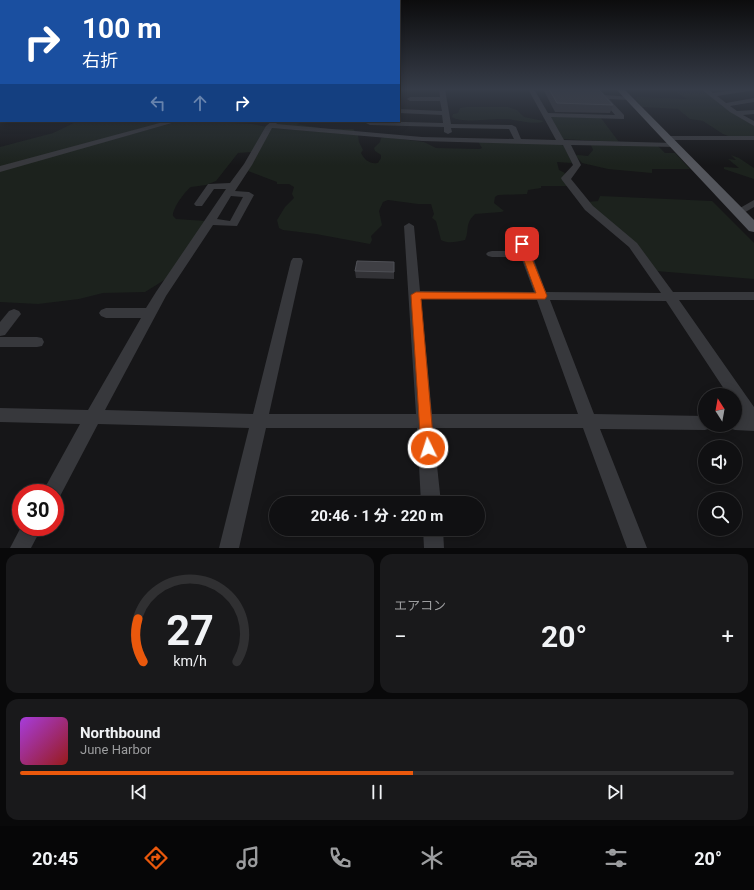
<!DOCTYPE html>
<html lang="ja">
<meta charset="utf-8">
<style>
:root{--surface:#101012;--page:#19191b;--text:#f1f3f6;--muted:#9c9d9f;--line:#303032;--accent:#ea580c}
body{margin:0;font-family:Roboto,"Noto Sans JP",sans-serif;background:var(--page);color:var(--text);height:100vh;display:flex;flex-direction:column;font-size:15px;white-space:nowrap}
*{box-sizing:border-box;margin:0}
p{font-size:13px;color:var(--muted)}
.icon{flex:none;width:22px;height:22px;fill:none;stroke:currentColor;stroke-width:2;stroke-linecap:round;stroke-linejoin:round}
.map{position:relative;height:548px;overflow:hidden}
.sheet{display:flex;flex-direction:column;gap:6px;padding:6px;background:#09090a;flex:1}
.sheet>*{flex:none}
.guide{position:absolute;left:0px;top:0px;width:400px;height:122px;box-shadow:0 2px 10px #0003,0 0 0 1px var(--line);background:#1a4fa0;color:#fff;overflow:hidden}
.needle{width:26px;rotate:349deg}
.controls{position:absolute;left:698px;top:388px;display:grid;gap:8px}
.controls a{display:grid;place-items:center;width:44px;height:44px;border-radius:50%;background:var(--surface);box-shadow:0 2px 10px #0003,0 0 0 1px var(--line);font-size:20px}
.speed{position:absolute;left:12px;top:484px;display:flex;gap:8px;font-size:20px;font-weight:700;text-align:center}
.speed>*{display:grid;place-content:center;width:52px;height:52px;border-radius:50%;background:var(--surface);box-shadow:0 2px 10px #0003,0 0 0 1px var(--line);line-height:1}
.speed .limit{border:6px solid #d22;background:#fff;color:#111}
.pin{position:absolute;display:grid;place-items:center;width:34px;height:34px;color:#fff;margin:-17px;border-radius:8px;box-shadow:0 2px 6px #0006}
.me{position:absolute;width:44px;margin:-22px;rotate:356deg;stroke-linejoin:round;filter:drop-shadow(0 0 3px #0008)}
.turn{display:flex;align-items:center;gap:14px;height:84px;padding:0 16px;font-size:18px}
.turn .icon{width:52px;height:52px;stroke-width:2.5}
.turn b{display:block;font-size:28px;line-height:34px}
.lanes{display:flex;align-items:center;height:38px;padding:0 16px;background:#0003;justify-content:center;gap:20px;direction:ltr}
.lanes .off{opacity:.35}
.big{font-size:30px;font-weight:700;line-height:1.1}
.sheet .widget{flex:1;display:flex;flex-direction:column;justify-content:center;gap:6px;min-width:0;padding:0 14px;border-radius:12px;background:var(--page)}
.sheet .dial{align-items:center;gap:0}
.dial svg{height:104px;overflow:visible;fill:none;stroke:var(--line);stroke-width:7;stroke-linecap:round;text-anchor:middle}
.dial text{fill:var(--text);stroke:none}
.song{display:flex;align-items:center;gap:12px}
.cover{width:48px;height:48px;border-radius:6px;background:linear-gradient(135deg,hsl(280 70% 55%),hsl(0 70% 35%))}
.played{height:4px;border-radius:2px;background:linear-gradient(90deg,var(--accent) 55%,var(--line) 55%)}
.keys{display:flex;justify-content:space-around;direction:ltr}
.heat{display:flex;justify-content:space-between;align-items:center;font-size:22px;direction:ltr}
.sheet .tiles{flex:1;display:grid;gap:6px;grid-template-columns:1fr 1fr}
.widget:last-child{grid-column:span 2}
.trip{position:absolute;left:269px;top:496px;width:216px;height:40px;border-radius:20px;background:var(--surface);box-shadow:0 2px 10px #0003,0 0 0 1px var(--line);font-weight:700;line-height:40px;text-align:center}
.tabs{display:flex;height:64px;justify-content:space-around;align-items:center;background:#060607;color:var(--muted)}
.tabs .icon{width:28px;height:28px}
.tabs .current{color:var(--accent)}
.tabs b{font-size:18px;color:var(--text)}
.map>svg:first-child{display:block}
.green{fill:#1c221d}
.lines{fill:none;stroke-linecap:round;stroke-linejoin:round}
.minor{fill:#37383c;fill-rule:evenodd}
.major{fill:#53555b;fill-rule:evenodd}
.wall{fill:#323236}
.building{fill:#3f3f44;stroke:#4f5056}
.route{fill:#ea580c;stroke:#983908}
</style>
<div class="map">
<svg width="754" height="548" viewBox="0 0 754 548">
<rect width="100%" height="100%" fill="#161618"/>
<g class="green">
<polygon points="671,89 689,89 706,92 733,113 754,126 754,136 728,136 723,134 703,121 690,119 678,109 642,107 635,99 637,97 687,99"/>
<path d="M466,107H508L517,110L524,117L544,121C537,126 514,119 505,119C492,118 462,124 452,117L453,114L458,113L460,108Z"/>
<polygon points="548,116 601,118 619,142 562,139"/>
<polygon points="78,121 169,121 0,167 0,147 53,133"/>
<path d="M180,121L253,124L267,127L252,152L238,153L216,181L206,185L191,187C185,191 172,209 173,216L176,219L206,221L166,279L145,292L103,293L79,299L38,304L0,302V170Z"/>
<polygon points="279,121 309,121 296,124 327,129 353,129 355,131 353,132 275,125"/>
<path d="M271,128L358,135L359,142L363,150L361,153C365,160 369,164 378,163L381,158V155L375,151L374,148L380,142L381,138L384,137L424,142L436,148L480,149L482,148L479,143L480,141L560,144L564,146L572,163L557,162L559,170L565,173L564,176L568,186H541V188L528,190L527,194L498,195L495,197L494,203L504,211L501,212L475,214C464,225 470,229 465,240C457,242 448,244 441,240L436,221L432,218L434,214L431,204H418L388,200L383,202L379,211L382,225L371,236L372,240L370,244L316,234L283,230L279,228L277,220L285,207L294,198L292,194L294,187L289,184H277V182L248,171Z"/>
<polygon points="591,145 658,146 665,153 675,153 690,169 652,169 652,173 608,169 582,163 576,156 577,155 588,156 593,150"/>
<polygon points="731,155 739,158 754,168 754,179 724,169 724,167 739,168 728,159 736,160"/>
<polygon points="600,196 712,201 754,243 754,279 656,271 586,202 598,201"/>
</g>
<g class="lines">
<g class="minor">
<path d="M439,89H445L451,124L512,125L516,127L521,139L556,140L528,89H534L548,113L615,115L593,89H599L605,95L631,97L632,98L629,100L609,99L624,115V119L551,117L564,140L674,143L678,145L677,147L571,145L581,165L571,179L593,206L637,243L673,292H754V300H679L754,407V431L735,430L729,428L728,425H735V416H741L735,406V395H728L666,301L550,300L594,414L705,416V425H712L711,428L705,430L600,429L647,548H627L583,428H433L441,503H421L417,428H266L239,548H219L249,428L98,424L58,500L55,501V493H42L80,424L0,422V408L88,410L141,318H106L101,316L99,313L101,310L106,308H146L156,292L226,189H214L202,206H196L194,204L208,184L230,183L244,164L266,126L272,121H280L276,124L422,137L514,139L509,129L451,128L452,132L448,134L444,132V127L370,125L366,123L369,121L443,123L442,115L399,113V109L442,111L440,101H410L407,99L410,97H440ZM272,128L422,141L563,145L573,165L561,178L562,180L585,210L629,247L661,293L546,292L528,244L522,241L516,244L519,251H492L488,252L486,254L488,256L492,257H521L534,292L420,291L414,226L409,223L404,226L416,414H269L303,261L301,258H293L291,261L253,414L105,410L166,296L213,225L237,226L254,195L249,192L235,191L252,165ZM231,196L243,197L230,221L217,219ZM421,299L537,300L578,414H432Z"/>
<polygon points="701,89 708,89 713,93 739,89 752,89 749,91 717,96 726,103 754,98 754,102 730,106 737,111 754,110 754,114 743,115 754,121 754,126 730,112"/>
<polygon points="167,121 179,121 0,172 0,166"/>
<rect x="665" y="136" width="89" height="4"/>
<polygon points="754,200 754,207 742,214 734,214 733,212"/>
<polygon points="14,309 19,311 21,314 5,335 0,336 0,322 9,311"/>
<polygon points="0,337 37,337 42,338 44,342 42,346 37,347 0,347"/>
<polygon points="21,527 42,527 31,548 10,548"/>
<polygon points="423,529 443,529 444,548 424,548"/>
</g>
<polygon class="major" points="616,89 624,89 754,220 754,232 749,231"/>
</g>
<g class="wall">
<polygon points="543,89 598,89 613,105 610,113 555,112"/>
<polygon points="394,262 394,279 356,278 355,271"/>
</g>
<g class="building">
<polygon points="549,89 598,89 613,105 557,103"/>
<polygon points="357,261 394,262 394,272 355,271"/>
</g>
<linearGradient id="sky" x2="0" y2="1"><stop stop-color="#0c0c0d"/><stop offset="0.54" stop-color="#363c48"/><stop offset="1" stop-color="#363c48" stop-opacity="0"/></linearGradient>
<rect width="754" height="165" fill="url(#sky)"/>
<polygon class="route" points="522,241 526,244 547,296 545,299 421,299 434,448 432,453 428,455 423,453 421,448 411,295 416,292 536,293 518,244"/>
</svg>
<div class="controls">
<a><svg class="needle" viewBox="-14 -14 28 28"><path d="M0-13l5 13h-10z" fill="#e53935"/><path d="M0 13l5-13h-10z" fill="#9c9d9f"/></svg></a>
<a><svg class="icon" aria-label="sound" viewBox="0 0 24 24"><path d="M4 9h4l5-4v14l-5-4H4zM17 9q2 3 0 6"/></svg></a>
<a><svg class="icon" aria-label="search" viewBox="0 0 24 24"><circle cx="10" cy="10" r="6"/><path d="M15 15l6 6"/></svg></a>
</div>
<div class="speed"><div class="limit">30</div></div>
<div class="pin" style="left:522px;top:244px;background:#d93025"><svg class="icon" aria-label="arrive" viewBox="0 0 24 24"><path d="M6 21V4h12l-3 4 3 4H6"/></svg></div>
<svg class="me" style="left:428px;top:448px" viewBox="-20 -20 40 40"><circle r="17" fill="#ea580c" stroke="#fff" stroke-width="3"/><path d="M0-11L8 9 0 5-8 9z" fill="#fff"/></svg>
<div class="trip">20:46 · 1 分 · 220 m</div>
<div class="guide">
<div class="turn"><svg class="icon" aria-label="right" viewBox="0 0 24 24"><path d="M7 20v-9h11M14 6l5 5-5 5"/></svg><div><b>100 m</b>右折</div></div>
<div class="lanes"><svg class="icon off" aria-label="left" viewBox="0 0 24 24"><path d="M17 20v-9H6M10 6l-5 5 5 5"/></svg><svg class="icon off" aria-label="ahead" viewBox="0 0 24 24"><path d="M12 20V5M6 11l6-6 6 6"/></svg><svg class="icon" aria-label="right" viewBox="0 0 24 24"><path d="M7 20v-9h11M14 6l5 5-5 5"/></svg></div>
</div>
</div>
<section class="sheet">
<div class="tiles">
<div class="widget dial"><svg viewBox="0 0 100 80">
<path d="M14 69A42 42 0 1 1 86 69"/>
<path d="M14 69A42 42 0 0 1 10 36" stroke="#ea580c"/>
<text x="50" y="56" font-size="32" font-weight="700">27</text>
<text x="50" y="72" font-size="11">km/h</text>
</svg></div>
<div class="widget"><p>エアコン</p>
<div class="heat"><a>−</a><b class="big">20°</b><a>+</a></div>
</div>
<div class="widget">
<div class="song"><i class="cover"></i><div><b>Northbound</b><p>June Harbor</p></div></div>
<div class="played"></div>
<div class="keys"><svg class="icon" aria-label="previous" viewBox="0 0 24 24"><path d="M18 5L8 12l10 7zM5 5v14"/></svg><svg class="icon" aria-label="pause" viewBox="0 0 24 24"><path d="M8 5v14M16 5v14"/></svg><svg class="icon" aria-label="next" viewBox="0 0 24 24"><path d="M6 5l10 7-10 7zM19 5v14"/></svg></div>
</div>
</div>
</section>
<nav class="tabs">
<b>20:45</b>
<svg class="icon current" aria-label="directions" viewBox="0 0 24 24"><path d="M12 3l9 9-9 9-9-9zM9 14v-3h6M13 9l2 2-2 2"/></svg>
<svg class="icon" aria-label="music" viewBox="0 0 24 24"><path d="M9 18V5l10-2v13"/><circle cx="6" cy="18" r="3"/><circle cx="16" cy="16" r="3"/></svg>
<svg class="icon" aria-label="phone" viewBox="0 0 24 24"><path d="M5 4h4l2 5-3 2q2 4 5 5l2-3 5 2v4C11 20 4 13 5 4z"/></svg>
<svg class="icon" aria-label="climate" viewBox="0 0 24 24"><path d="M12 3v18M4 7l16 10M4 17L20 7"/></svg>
<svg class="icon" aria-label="car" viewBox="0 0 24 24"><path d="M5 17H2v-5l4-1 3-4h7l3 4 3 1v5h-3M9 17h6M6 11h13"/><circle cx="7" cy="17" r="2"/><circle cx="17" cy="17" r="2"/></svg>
<svg class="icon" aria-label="filters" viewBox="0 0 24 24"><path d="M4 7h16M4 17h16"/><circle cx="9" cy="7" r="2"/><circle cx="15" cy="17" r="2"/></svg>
<b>20°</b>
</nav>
